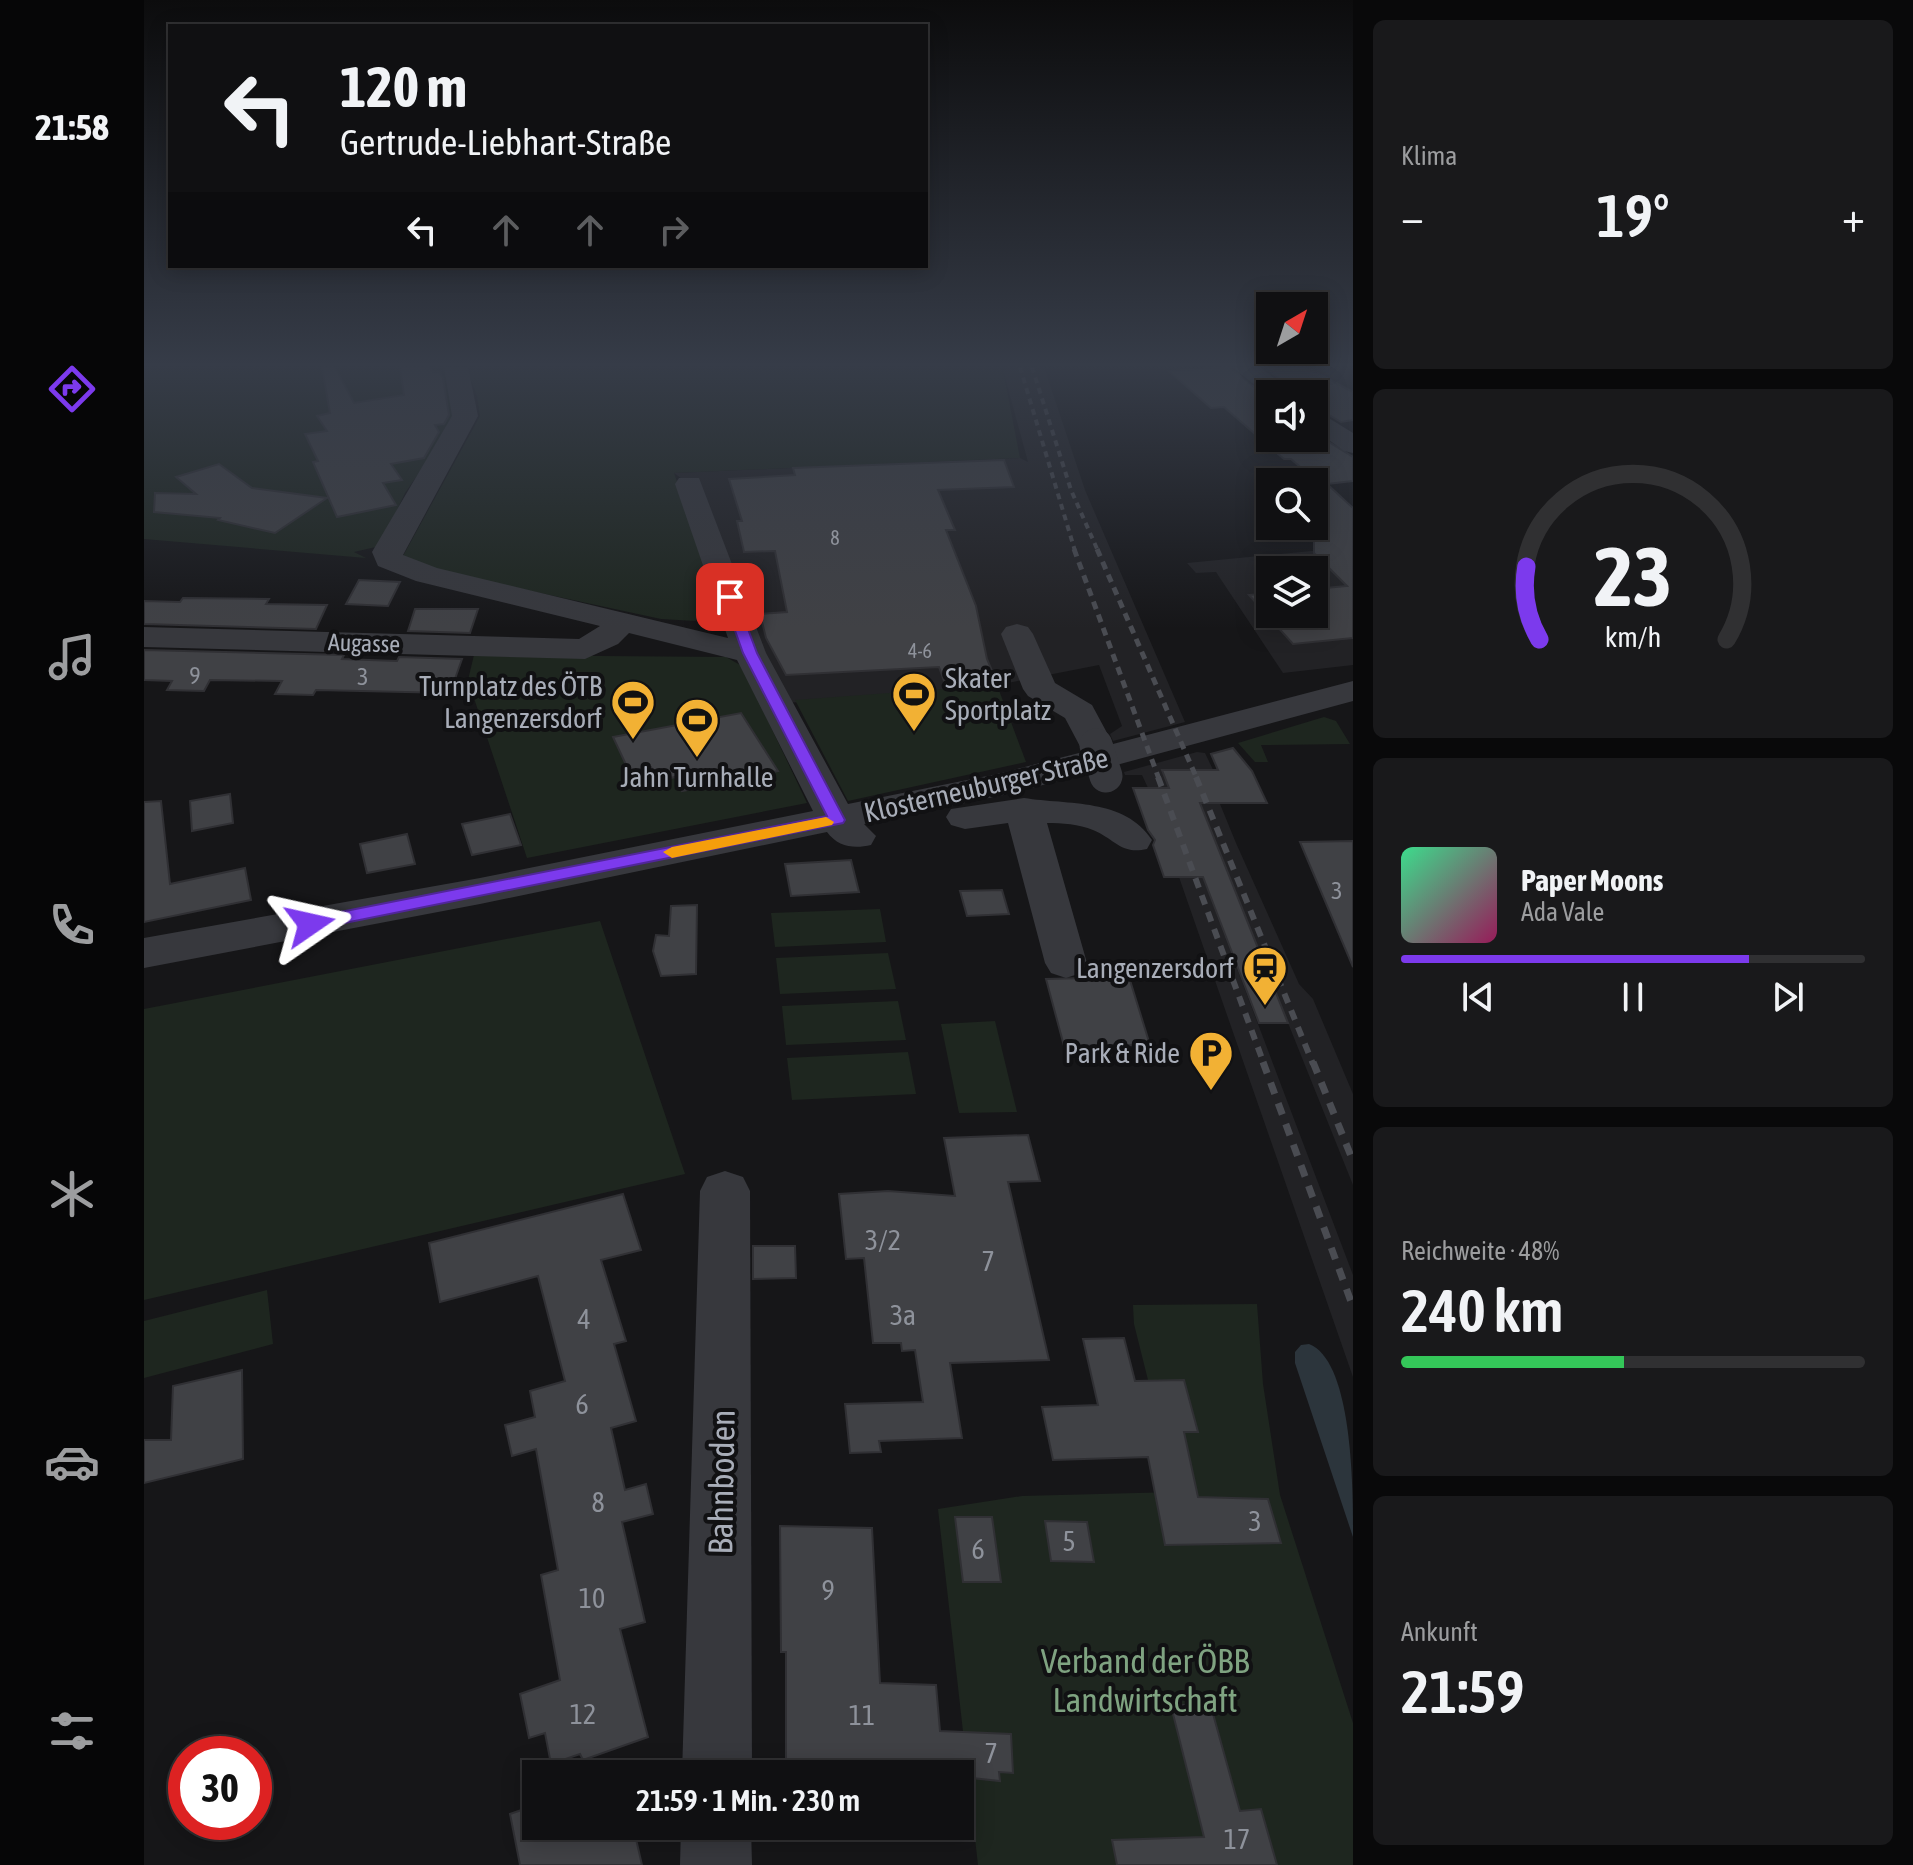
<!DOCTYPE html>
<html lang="de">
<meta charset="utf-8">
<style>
:root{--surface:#101012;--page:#19191b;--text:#f1f3f6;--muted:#9c9d9f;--line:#303032;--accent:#7c3aed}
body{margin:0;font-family:"Asap Condensed",sans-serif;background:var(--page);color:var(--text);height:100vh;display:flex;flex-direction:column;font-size:30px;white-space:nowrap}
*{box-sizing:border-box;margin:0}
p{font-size:26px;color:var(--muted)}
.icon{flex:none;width:44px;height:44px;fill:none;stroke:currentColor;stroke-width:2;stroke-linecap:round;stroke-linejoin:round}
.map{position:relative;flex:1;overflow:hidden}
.drawer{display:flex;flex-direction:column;gap:20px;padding:20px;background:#09090a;width:560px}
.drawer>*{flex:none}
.top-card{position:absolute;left:24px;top:24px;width:760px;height:244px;border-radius:0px;box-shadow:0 4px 20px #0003,0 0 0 2px var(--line);background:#101012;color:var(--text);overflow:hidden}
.needle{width:52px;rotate:39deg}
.fabs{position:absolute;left:1112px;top:292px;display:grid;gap:16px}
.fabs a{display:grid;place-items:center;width:72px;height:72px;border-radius:0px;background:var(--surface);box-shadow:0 4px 20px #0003,0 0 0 2px var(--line);font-size:40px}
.speed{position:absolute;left:24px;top:1736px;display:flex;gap:16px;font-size:40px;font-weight:700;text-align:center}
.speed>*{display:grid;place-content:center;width:104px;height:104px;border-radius:50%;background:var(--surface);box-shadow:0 4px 20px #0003,0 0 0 2px var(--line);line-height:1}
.speed .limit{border:12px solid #d22;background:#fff;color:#111}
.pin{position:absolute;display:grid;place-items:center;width:68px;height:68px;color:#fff;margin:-34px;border-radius:16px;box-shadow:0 4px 12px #0006}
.me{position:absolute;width:88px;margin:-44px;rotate:79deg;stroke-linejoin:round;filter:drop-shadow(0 0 6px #0008)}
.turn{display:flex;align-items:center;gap:28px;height:168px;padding:0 40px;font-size:36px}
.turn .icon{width:104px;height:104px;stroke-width:2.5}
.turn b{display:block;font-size:56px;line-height:68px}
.lanes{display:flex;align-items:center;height:76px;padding:0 40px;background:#0003;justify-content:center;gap:40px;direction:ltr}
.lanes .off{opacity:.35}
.big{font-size:60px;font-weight:600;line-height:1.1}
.drawer .tile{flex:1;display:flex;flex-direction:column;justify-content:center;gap:12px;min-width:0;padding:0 28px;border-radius:12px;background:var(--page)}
.drawer .dial{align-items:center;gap:0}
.dial svg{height:208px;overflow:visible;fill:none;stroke:var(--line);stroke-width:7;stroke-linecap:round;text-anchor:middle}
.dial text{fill:var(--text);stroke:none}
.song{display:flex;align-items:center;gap:24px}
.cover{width:96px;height:96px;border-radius:12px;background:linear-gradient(135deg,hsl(150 70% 55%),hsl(330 70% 35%))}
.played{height:8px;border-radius:4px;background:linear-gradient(90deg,var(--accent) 75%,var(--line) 75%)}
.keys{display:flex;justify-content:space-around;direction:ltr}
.heat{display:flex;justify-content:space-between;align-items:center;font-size:44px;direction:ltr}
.charge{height:12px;border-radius:6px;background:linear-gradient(90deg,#34c759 48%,var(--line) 0)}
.trip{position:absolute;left:378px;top:1760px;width:452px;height:80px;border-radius:0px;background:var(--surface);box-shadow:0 4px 20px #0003,0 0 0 2px var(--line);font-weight:600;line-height:80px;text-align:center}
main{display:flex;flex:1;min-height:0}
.tab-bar{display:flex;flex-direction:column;width:144px;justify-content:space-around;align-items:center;background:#060607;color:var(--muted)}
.tab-bar .icon{width:56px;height:56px}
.tab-bar .selected{color:var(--accent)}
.tab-bar b{font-size:36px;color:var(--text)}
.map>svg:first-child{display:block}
.built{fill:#222225;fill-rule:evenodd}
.green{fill:#1e261f}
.water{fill:#2c353c}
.building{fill:#404145;stroke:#303034;stroke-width:2}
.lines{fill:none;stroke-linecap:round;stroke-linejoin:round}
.minor{fill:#37383d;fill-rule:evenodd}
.rail-far3{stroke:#4a4c52;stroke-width:4;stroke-dasharray:6 5;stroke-linecap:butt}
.rail-far2{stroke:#4a4c52;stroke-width:5;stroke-dasharray:8 6;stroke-linecap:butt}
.rail-far1{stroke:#4a4c52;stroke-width:6;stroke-dasharray:10 8;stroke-linecap:butt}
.rail{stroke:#4a4c52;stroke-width:7;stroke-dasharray:12 10;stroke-linecap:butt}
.minor-bridge{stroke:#37383d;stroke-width:33}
.route{fill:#7c3aed;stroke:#51269a;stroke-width:2}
.slow{fill:#f59e0b}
.labels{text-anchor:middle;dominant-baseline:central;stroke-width:8;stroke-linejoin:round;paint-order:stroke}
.far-number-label{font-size:20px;fill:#8e929b}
.far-street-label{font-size:24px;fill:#a8adb8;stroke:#111113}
.number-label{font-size:24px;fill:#8e929b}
.poi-label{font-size:28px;fill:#a8adb8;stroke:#111113;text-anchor:end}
.street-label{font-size:28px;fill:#a8adb8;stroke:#111113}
.near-number-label{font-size:28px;fill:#8e929b}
.near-street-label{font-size:34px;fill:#a8adb8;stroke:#111113}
.near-park-label{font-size:34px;fill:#7fa381;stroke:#111113}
</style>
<main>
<nav class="tab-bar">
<b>21:58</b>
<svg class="icon selected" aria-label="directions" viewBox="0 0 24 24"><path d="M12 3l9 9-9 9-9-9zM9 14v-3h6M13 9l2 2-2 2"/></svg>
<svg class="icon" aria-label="music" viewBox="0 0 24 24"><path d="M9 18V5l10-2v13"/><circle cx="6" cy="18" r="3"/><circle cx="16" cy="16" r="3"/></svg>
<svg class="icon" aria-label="phone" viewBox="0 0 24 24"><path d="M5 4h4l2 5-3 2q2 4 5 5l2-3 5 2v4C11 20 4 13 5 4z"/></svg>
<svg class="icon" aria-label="climate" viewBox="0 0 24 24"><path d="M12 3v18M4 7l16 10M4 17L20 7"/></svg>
<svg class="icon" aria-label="car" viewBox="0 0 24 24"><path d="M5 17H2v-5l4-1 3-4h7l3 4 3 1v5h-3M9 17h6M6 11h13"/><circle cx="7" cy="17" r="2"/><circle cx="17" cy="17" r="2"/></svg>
<svg class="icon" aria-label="filters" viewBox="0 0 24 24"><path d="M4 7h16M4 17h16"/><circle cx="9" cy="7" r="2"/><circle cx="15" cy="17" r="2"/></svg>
</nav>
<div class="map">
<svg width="1209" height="1865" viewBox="0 0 1209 1865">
<rect width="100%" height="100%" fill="#161618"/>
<g class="built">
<polygon points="863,367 900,367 941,490 1041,722 969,741 966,734 978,726 955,665 853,685 632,704 545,484 530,473 876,458 884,462 859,370"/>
<path d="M1209,547V665L1139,673L1072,572L1052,573L1043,563ZM1126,570H1170V614H1126Z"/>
<polygon points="1053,752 1061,753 1085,803 1076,804 1092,843 1155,984 1169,999 1209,1094 1209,1185 1047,781 1044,839 1209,1275 1209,1377 1004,788 998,775 981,775 980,772"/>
</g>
<g class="green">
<polygon points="0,367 302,367 310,422 261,493 236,546 210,552 222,558 0,539"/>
<polygon points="322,367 863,367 859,370 876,458 530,473 577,609 551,621 517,619 267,565 259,556 336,416 333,396"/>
<polygon points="330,655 582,657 598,666 663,803 383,858 324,680"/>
<polygon points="853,685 882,762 704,801 651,700"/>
<polygon points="1180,717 1192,721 1206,744 1117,745 1124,762 1111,762 1094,743"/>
<polygon points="736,909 742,942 631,947 627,913"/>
<polygon points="456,921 541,1174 0,1300 0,1009"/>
<polygon points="744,953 752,989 636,994 632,958"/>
<polygon points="754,1001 762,1040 642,1045 638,1006"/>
<polygon points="851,1021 873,1112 815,1113 797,1024"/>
<polygon points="764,1052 772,1094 648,1100 643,1058"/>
<polygon points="123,1290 129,1344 0,1378 0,1321"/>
<polygon points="1113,1304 1119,1384 1136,1495 1209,1723 1209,1865 834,1865 794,1509 878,1496 1032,1492 990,1324 989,1305"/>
</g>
<path class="water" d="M1165,1344C1209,1361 1209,1490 1209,1537L1151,1363V1352L1157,1345Z"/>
<g class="building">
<polygon points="178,367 191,367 210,403 260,395 256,367 285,367 289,372 295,372 299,378 305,415 300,424 291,425 295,432 280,458 247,464 258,480 239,483 252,505 193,517 169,462 174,461 161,434 183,431 173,416 186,413"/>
<polygon points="1085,367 1126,400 1126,438 1170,438 1170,433 1209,457 1209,481 1183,484 1209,508 1209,638 1149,644 1105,595 1126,593 1126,614 1170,614 1170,589 1203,586 1170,553 1170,479 1147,459 1140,459 1080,407 1067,408 1025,371"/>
<polygon points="1121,367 1162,367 1209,392 1209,420 1197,422 1170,406 1170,394 1153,394"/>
<polygon points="860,460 870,487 794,490 811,530 802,530 832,606 843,659 851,678 800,681 795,667 642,675 622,638 616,614 643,612 631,551 600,552 593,521 598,521 585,479 651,475 649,468"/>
<polygon points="75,464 108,488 183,498 131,533 74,520 76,518 10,512 11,493 52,494 32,477"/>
<polygon points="215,580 256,582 244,606 202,604"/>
<polygon points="39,598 125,599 122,604 183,605 172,629 0,624 0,601 36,602"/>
<polygon points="271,609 334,609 326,633 264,631"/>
<polygon points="0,650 200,655 198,659 253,661 255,657 318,659 306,693 172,690 169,695 131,694 138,681 66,680 60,691 23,690 28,681 0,680"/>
<polygon points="597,713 634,771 538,791 531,777 514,781 507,767 485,771 469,737"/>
<polygon points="1089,748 1108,771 1123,803 1056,803 1144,1023 1115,1023 1059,877 1020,877 1009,845 1011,840 1004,830 989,788 1025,788 1018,770 1074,770 1067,754"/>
<polygon points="86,794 89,823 48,831 46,801"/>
<polygon points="17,801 26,884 101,868 107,900 0,922 0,802"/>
<polygon points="366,814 377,845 328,855 318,824"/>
<polygon points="263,834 271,864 223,873 216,844"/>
<polygon points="1209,841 1209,967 1156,842"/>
<polygon points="707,860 715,892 647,896 641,864"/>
<polygon points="858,890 865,914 823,916 816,891"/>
<polygon points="553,905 552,974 517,976 509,951 512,935 525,936 527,906"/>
<polygon points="985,977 1006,1045 920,1046 902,979"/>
<polygon points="884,1135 896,1181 864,1182 905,1360 806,1363 818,1438 735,1441 737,1452 706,1453 701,1404 779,1402 771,1350 758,1351 757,1343 729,1343 720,1258 702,1259 695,1194 744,1191 811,1196 800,1138"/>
<polygon points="479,1194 497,1250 457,1260 482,1341 470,1344 492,1421 467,1428 481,1490 502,1484 509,1514 478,1522 501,1622 476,1629 504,1737 439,1760 436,1754 407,1764 401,1733 385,1738 376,1694 416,1680 397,1575 414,1570 392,1449 368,1456 361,1425 391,1417 386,1391 421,1381 394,1276 296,1302 285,1243"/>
<polygon points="609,1246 651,1246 652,1278 609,1279"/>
<polygon points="980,1338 991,1381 1040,1380 1054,1432 1040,1432 1054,1497 1124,1499 1137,1543 1021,1545 1004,1457 909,1460 898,1407 954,1405 939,1339"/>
<polygon points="98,1370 99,1459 0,1483 0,1440 27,1440 29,1386"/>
<polygon points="811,1517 848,1517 857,1582 819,1582"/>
<polygon points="901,1521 943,1522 950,1562 907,1561"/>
<polygon points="636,1526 728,1528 736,1683 792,1685 796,1731 867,1734 869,1773 855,1772 856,1781 828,1778 828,1774 642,1774 642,1652 637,1652"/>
<polygon points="1066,1703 1096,1811 1117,1809 1133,1865 973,1865 968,1840 1060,1837 1027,1706"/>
<polygon points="392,1805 392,1826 489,1826 498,1865 376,1865 366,1814"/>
</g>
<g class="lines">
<g class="minor">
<path d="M300,367H324L334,416L259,555L293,568L584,638L531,484L535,478H555L622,653L704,804L853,774L939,752L921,718L884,696L879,689L857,634L862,627L873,624L884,627L889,634L911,683L948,705L969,744L1209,681V701L869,793L720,824L732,836L727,845C710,849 694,847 683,832L336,904L0,968V938L336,878L669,811L593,660L485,633L474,644L441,659L0,647V627L435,639L456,626L272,581L234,566L228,552L308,416Z"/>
<polygon points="1088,367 1116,367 1150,394 1126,397"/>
<polygon points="1170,409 1209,433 1209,453 1200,451 1170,429"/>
<path d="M880,798C924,805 981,798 1008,840L1003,849C977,855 971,839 949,830C935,824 918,823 903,823L943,963L937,973L922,978L907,973L901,963L864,823L821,829L807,825L802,817L807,809Z"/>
<polygon points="581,1171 599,1177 606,1191 608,1774 538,1774 556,1191 563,1177"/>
<polygon points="537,1826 607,1826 608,1865 536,1865"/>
</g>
<g class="rail-far3">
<polyline points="876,367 931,551"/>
<polyline points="888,367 927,490 954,551"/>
</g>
<g class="rail-far2">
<polyline points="930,549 1015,779"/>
<polyline points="953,549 1053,779"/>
</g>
<g class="rail-far1">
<polyline points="1014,777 1120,1064"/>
<polyline points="1052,777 1169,1064"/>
</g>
<g class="rail">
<polyline points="1119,1062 1209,1307"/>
<polyline points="1169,1062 1209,1161"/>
</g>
<polyline class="minor-bridge" points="952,745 962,776"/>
</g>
<linearGradient id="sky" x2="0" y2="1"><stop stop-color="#0c0c0d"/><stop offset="0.58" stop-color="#363c48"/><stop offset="1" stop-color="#363c48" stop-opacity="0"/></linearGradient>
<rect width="1209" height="629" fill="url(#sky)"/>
<polygon class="route" points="586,593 592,597 613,653 701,820 699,823 166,930 159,928 159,920 166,918 683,816 599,653 579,597"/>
<polygon class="slow" points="682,817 690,822 688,825 528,858 519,852 528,847"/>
<defs>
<g id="stadium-pin" transform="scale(2.3)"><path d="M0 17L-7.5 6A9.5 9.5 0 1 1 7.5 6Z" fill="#f2b134" stroke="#111113"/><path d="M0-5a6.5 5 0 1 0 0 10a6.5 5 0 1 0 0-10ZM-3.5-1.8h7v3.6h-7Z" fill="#111"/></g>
<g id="station-pin" transform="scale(2.3)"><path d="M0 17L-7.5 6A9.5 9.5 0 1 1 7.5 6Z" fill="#f2b134" stroke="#111113"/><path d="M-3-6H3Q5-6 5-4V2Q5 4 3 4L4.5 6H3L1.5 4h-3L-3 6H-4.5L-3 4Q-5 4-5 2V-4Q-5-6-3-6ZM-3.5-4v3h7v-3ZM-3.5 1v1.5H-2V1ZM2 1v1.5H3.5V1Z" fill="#111"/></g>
<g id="parking-pin" transform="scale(2.3)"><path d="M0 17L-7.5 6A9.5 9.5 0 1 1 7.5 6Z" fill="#f2b134" stroke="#111113"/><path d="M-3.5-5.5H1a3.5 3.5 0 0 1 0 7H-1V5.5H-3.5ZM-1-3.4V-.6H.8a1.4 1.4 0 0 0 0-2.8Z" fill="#111"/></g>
</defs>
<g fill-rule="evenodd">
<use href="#stadium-pin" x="770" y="694"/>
<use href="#stadium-pin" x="489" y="702"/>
<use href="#stadium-pin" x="553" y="720"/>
<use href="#station-pin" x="1121" y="968"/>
<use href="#parking-pin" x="1067" y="1053"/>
</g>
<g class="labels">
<g class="far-number-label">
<text x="691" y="537">8</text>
<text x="776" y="650">4-6</text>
</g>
<g class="far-street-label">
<text transform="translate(220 643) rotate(2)">Augasse</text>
</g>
<g class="number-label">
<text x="51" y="675">9</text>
<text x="219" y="676">3</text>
<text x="1193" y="890">3</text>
</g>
<g class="poi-label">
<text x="801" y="678" text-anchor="start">Skater<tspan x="801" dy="32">Sportplatz</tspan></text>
<text x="458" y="686">Turnplatz des ÖTB<tspan x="458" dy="32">Langenzersdorf</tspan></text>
<text x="553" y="777" text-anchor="middle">Jahn Turnhalle</text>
<text x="1090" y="968">Langenzersdorf</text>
<text x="1036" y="1053">Park &amp; Ride</text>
</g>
<g class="street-label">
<text transform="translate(842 785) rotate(-13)">Klosterneuburger Straße</text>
</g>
<g class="near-number-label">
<text x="739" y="1240">3/2</text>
<text x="844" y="1261">7</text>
<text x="759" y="1315">3a</text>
<text x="440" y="1319">4</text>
<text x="438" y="1404">6</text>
<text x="454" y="1502">8</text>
<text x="1111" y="1521">3</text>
<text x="925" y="1541">5</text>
<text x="834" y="1549">6</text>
<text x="684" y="1590">9</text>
<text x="448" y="1598">10</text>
<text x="439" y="1714">12</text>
<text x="718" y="1715">11</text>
<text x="847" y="1753">7</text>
<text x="1093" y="1839">17</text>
</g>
<g class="near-street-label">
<text transform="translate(577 1482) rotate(-89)">Bahnboden</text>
</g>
<g class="near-park-label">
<text x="1001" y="1660">Verband der ÖBB<tspan x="1001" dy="39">Landwirtschaft</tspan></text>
</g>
</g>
</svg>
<div class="fabs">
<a><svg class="needle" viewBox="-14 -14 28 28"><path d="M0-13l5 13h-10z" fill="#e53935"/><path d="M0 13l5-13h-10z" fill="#9c9d9f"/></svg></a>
<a><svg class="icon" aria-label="sound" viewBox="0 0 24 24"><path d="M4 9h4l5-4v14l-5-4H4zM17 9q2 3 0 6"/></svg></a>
<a><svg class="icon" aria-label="search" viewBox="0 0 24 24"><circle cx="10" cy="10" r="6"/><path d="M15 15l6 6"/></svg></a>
<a><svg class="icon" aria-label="layers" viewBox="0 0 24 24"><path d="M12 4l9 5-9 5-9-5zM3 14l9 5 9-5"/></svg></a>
</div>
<div class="speed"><div class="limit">30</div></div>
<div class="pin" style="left:586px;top:597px;background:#d93025"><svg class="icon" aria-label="arrive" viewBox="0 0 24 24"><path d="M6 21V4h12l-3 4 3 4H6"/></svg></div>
<svg class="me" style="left:166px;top:924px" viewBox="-20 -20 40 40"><path d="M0-17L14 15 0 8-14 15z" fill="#7c3aed" stroke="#fff" stroke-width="4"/></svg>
<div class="trip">21:59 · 1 Min. · 230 m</div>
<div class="top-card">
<div class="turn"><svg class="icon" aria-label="left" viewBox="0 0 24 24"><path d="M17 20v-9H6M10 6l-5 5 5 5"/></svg><div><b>120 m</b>Gertrude-Liebhart-Straße</div></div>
<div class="lanes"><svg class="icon" aria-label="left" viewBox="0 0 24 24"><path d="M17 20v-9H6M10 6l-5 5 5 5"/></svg><svg class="icon off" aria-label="ahead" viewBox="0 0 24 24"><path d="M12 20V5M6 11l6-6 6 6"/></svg><svg class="icon off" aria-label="ahead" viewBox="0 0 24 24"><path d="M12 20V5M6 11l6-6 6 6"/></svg><svg class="icon off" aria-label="right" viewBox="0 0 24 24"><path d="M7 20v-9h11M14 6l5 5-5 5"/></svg></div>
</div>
</div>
<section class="drawer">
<div class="tile"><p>Klima</p>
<div class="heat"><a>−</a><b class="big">19°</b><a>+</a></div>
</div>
<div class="tile dial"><svg viewBox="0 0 100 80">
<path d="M14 69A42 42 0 1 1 86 69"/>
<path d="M14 69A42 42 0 0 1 9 41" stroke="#7c3aed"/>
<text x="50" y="56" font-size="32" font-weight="700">23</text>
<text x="50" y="72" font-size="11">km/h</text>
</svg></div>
<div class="tile">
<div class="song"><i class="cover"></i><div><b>Paper Moons</b><p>Ada Vale</p></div></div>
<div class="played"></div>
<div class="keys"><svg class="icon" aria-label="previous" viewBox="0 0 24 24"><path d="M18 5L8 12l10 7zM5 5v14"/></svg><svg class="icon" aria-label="pause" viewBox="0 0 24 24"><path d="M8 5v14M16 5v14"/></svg><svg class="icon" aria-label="next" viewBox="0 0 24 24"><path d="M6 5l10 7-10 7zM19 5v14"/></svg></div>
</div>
<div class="tile"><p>Reichweite · 48%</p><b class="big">240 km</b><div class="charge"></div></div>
<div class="tile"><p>Ankunft</p><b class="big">21:59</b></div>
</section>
</main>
